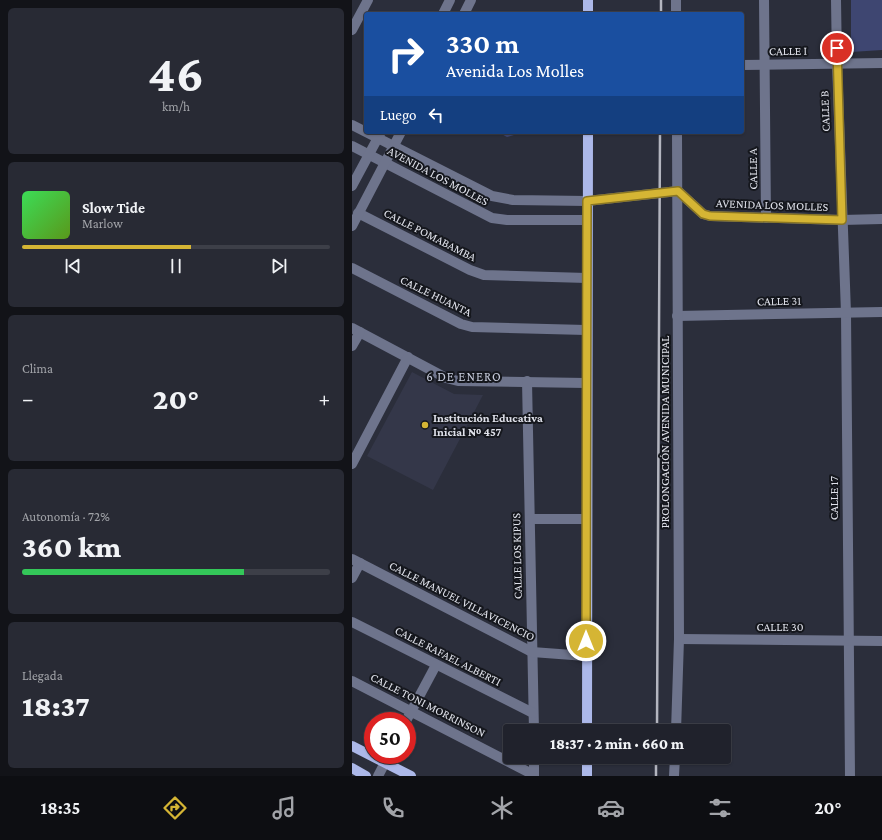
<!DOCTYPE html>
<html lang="es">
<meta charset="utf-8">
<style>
:root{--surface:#20222c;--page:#282a34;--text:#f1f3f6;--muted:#a2a4a9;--line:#3d3f48;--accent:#d5b534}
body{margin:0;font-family:"Crimson Pro",serif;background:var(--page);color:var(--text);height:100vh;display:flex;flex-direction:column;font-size:15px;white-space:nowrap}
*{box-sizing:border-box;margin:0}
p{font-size:13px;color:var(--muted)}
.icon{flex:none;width:22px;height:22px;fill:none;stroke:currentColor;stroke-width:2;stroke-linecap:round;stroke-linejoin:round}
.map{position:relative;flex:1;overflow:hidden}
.sheet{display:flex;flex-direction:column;gap:8px;padding:8px;background:#121318;width:352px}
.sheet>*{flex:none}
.hud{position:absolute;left:12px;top:12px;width:380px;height:122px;border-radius:4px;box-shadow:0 1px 3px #0004,0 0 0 1px var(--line);background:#1a4fa0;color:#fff;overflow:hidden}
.speed{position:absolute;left:12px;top:712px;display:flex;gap:8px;font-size:20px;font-weight:700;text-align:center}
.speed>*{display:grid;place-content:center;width:52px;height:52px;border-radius:50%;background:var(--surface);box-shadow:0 1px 3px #0004,0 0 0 1px var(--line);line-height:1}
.speed .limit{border:6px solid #d22;background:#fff;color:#111}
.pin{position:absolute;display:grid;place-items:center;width:34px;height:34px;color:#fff;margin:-17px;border:2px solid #fff;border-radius:50%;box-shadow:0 1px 4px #0007}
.me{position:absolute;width:44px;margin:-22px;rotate:0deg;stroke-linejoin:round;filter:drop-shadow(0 0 3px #0008)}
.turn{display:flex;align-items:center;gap:14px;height:84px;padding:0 16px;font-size:18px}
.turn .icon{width:52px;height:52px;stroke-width:2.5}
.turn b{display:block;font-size:28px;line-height:34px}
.then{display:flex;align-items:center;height:38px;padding:0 16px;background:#0003;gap:8px;font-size:15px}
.big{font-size:30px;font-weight:800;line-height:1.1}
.sheet .card{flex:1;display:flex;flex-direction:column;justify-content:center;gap:6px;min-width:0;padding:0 14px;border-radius:6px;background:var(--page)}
.sheet .dial{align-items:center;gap:0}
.dial b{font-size:52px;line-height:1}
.song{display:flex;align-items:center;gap:12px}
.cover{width:48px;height:48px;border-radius:6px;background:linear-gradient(135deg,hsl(130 70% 55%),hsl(90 70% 35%))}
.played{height:4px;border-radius:2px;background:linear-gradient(90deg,var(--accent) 55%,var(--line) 55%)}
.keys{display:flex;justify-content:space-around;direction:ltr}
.heat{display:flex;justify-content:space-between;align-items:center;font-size:22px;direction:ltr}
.charge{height:6px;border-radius:3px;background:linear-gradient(90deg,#34c759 72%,var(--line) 0)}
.trip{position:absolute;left:151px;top:724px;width:228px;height:40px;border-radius:4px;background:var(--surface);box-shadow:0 1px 3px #0004,0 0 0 1px var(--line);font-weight:800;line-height:40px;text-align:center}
.tabs{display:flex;height:64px;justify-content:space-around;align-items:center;background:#0d0e12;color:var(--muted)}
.tabs .icon{width:28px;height:28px}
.tabs .on{color:var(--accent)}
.tabs b{font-size:18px;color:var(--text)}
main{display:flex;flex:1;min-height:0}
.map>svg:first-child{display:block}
.built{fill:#343749}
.green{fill:#3e4671}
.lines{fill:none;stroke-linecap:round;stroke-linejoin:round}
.minor{stroke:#6e748c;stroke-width:10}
.major{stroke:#acb8e9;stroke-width:10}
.rail{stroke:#b3b5bf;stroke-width:2.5}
.route-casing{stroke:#8a7622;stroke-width:10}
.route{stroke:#d5b534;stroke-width:7}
.poi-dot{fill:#d5b534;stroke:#15171d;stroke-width:1.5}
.labels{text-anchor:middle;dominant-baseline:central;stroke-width:4;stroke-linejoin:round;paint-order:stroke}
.street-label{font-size:12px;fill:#dfe1ea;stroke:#15171d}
.poi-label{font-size:12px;font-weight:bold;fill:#dfe1ea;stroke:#15171d;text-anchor:start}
.neighbourhood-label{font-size:13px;letter-spacing:1px;fill:#c5cada;stroke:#15171d}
</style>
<main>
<section class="sheet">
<div class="card dial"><b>46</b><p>km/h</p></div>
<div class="card">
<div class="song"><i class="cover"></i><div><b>Slow Tide</b><p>Marlow</p></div></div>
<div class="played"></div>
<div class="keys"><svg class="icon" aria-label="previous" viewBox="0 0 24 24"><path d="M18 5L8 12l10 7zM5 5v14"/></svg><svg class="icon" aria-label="pause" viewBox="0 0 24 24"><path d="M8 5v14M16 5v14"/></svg><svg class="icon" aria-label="next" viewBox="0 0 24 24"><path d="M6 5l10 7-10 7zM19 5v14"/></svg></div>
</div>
<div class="card"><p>Clima</p>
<div class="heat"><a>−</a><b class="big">20°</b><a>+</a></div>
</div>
<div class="card"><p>Autonomía · 72%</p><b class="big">360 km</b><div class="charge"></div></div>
<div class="card"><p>Llegada</p><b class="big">18:37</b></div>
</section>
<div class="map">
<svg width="530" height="776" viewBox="0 0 530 776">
<rect width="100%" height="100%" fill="#2b2e3b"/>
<polygon class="built" points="60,372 102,394 131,395 81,490 15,456"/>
<g class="green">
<polygon points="499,0 530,0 530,50 499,52"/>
<polygon points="146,132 165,132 162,135 155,137"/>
</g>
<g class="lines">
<g class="minor">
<polyline points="324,0 324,14"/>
<polyline points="412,0 414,218"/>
<polyline points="484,0 485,63 494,313 498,776"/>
<polyline points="91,14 98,0"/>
<polyline points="112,14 119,0"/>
<polyline points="0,30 16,0"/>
<polyline points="390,65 530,63"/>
<polyline points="0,125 140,196 161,200 235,201 326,191 351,214 358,216 490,220 530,219"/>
<polyline points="0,146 140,218 155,220 235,220"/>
<polyline points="0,186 29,132"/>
<polyline points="6,213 118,270 132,275 235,278"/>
<polyline points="0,226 49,132"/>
<polyline points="0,268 109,324 120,327 234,330"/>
<polyline points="325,316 530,312"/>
<polyline points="0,328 94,378 106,381 234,383"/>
<polyline points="0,346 8,332"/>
<polyline points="175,381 182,731"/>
<polyline points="0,464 56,357"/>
<polyline points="178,519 234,519"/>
<polyline points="0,559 180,652 234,656"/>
<polyline points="0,578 8,563"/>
<polyline points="0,622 181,713"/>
<polyline points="327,639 530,641"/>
<polyline points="0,681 182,775"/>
<polyline points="54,721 84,665"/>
<polyline points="324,731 327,639 325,132"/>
<polyline points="182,757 182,776"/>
<polyline points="26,776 37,755"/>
<polyline points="322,776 323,757"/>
</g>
<g class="major">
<polyline points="236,14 236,0"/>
<polyline points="235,731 236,132"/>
<polyline points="0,746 59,776"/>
<polyline points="235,757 235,776"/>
<polyline points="0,768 14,776"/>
</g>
<g class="rail">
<polyline points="309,14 309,0"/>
<polyline points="305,731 308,132"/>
<polyline points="304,776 304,757"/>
</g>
</g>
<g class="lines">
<g class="route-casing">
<polyline id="route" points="234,641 235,201 326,191 351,214 358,216 490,220 485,48"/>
</g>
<use href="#route" class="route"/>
</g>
<circle class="poi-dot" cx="73" cy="425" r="4"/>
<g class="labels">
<g class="street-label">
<text transform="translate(436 51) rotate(-1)">CALLE I</text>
<text transform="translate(473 111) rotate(-92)">CALLE B</text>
<text transform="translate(401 169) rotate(-91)">CALLE A</text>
<text transform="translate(86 176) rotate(28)">AVENIDA LOS MOLLES</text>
<text transform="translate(420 205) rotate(2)">AVENIDA LOS MOLLES</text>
<text transform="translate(78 235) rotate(27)">CALLE POMABAMBA</text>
<text transform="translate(84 296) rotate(26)">CALLE HUANTA</text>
<text transform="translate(427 301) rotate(-1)">CALLE 31</text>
<text transform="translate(313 432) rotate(-90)">PROLONGACIÓN AVENIDA MUNICIPAL</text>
<text transform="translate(482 498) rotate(-90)">CALLE 17</text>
<text transform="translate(165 556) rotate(-91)">CALLE LOS KIPUS</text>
<text transform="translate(110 601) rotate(27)">CALLE MANUEL VILLAVICENCIO</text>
<text x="428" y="627">CALLE 30</text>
<text transform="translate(96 656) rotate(27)">CALLE RAFAEL ALBERTI</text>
<text transform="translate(76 705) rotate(27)">CALLE TONI MORRINSON</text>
</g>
<g class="poi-label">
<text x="81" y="418">Institución Educativa<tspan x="81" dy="14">Inicial Nº 457</tspan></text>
</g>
<g class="neighbourhood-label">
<text x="112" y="376">6 DE ENERO</text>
</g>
</g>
</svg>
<div class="speed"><div class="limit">50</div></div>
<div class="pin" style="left:485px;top:48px;background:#d93025"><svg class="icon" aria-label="arrive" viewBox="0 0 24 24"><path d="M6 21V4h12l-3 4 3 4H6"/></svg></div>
<svg class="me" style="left:234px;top:641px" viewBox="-20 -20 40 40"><circle r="17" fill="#d5b534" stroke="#fff" stroke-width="3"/><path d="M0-11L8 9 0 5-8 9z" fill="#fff"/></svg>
<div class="trip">18:37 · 2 min · 660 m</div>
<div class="hud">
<div class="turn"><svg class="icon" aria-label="right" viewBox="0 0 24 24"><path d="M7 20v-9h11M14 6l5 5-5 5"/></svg><div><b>330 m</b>Avenida Los Molles</div></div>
<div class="then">Luego<svg class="icon" aria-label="left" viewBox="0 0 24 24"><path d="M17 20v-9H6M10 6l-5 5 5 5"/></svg></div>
</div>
</div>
</main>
<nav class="tabs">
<b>18:35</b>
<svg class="icon on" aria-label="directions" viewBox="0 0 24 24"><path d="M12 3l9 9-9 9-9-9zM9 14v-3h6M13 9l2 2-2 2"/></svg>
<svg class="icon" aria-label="music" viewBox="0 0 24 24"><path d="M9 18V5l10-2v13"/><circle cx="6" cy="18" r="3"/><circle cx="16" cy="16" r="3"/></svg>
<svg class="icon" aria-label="phone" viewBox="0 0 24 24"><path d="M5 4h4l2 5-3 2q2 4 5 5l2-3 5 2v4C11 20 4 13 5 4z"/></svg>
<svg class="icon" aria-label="climate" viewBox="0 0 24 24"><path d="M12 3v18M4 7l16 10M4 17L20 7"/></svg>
<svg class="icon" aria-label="car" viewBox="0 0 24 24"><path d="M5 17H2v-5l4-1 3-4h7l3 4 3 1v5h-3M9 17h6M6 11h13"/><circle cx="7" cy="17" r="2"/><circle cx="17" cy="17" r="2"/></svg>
<svg class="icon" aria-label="filters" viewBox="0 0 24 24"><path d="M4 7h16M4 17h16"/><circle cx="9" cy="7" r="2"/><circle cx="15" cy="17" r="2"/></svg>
<b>20°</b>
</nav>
